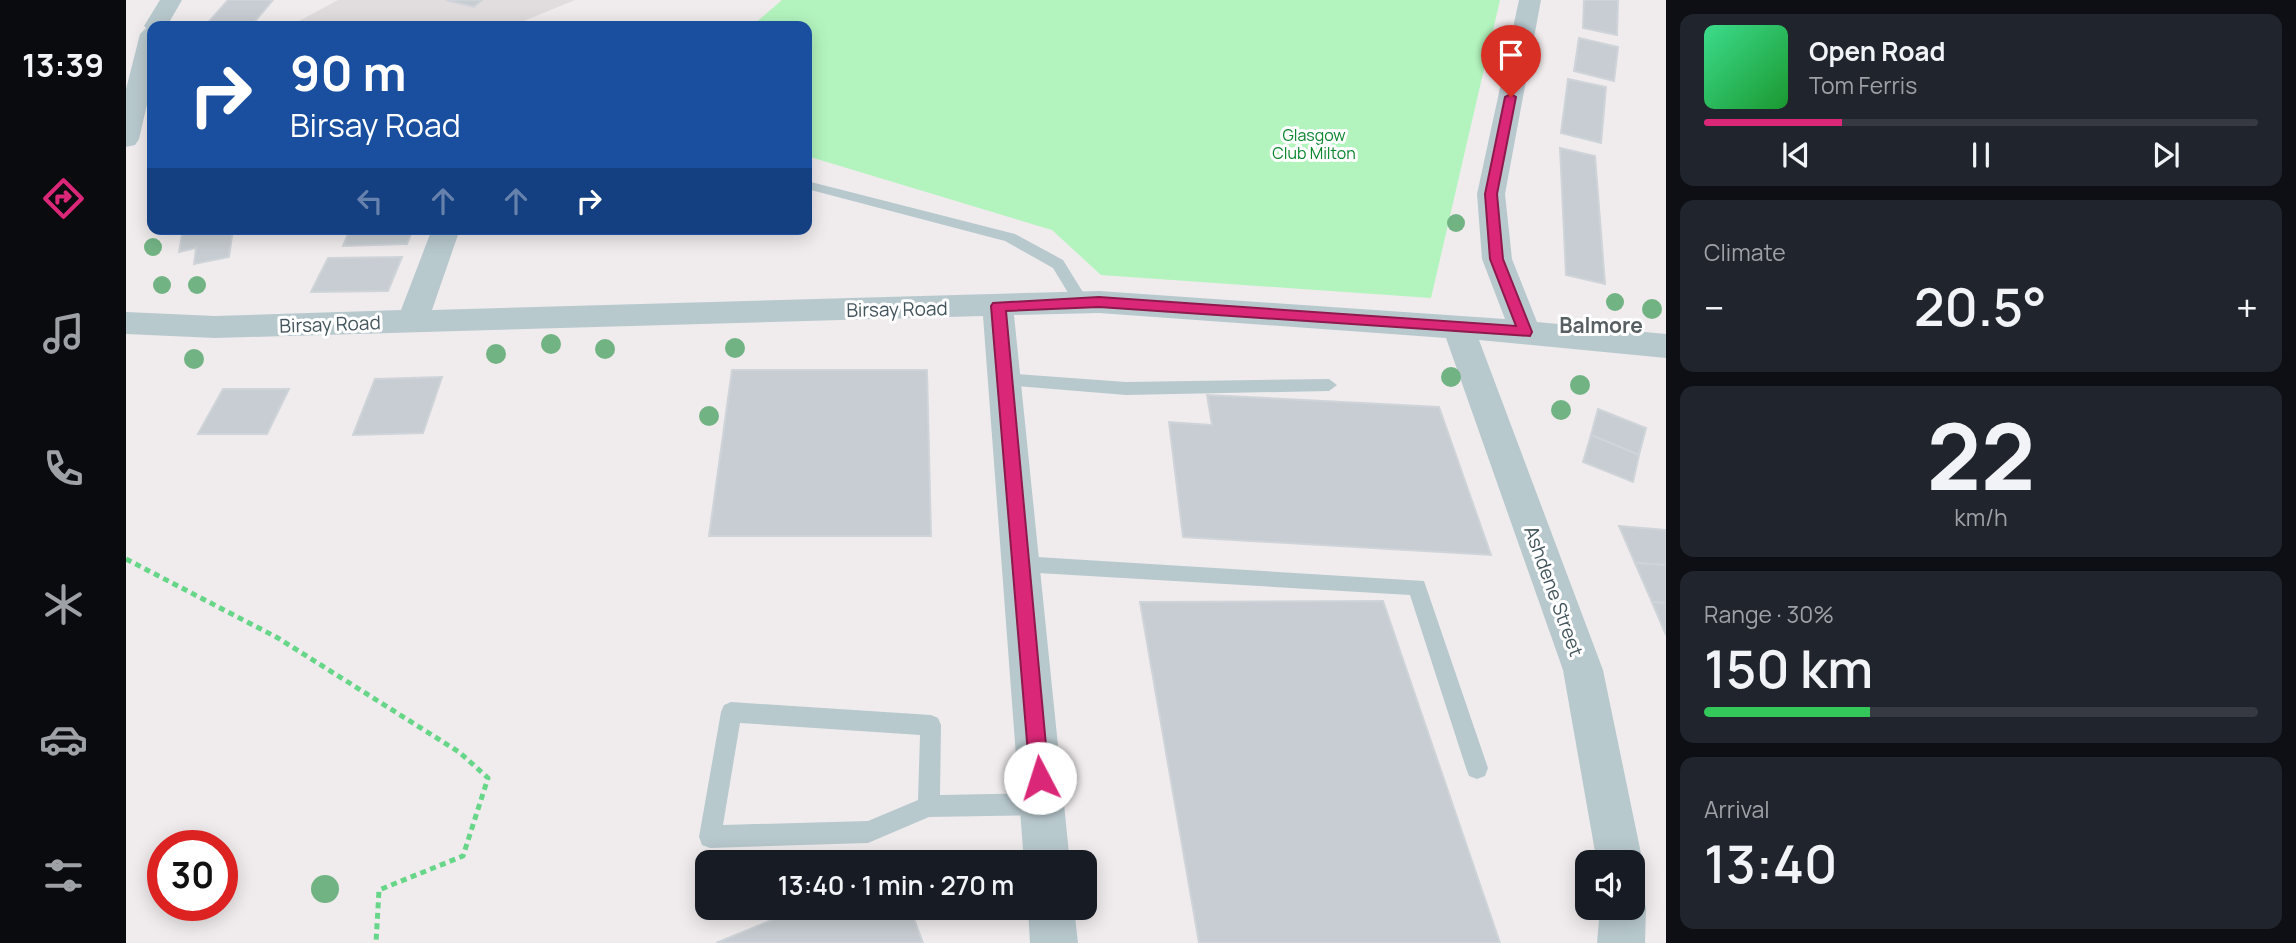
<!DOCTYPE html>
<meta charset="utf-8">
<style>
:root{--surface:#171b24;--page:#20242c;--text:#f1f3f6;--muted:#9ea1a6;--line:#363941;--accent:#db2777}
body{margin:0;font-family:Manrope,sans-serif;background:var(--page);color:var(--text);height:100vh;display:flex;flex-direction:column;font-size:26px;white-space:nowrap}
*{box-sizing:border-box;margin:0}
p{font-size:23px;color:var(--muted)}
.icon{flex:none;width:38px;height:38px;fill:none;stroke:currentColor;stroke-width:2;stroke-linecap:round;stroke-linejoin:round}
.map{position:relative;flex:1;overflow:hidden}
.panel{display:flex;flex-direction:column;gap:14px;padding:14px;background:#0d0f14;width:630px}
.panel>*{flex:none}
.hud{position:absolute;left:21px;top:21px;width:665px;height:214px;border-radius:14px;box-shadow:0 4px 18px #0003;background:#1a4fa0;color:#fff;overflow:hidden}
.controls{position:absolute;left:1449px;top:850px;display:grid;gap:14px}
.controls a{display:grid;place-items:center;width:70px;height:70px;border-radius:14px;background:var(--surface);box-shadow:0 4px 18px #0003;font-size:35px}
.speed{position:absolute;left:21px;top:830px;display:flex;gap:14px;font-size:35px;font-weight:700;text-align:center}
.speed>*{display:grid;place-content:center;width:91px;height:91px;border-radius:50%;background:var(--surface);box-shadow:0 4px 18px #0003;line-height:1}
.speed .limit{border:10px solid #d22;background:#fff;color:#111}
.pin{position:absolute;display:grid;place-items:center;width:60px;height:60px;color:#fff;margin:-72px -30px;border-radius:50% 50% 50% 0;rotate:-45deg;box-shadow:0 0 7px #0007}
.pin .icon{rotate:45deg}
.me{position:absolute;width:77px;margin:-38px;rotate:355deg;stroke-linejoin:round;filter:drop-shadow(0 0 5px #0008)}
.turn{display:flex;align-items:center;gap:24px;height:147px;padding:0 28px;font-size:32px}
.turn .icon{width:91px;height:91px;stroke-width:2.5}
.turn b{display:block;font-size:49px;line-height:60px}
.lanes{display:flex;align-items:center;height:66px;padding:0 28px;background:#0003;justify-content:center;gap:35px;direction:ltr}
.lanes .off{opacity:.35}
.big{font-size:52px;font-weight:600;line-height:1.1}
.panel .card{flex:1;display:flex;flex-direction:column;justify-content:center;gap:10px;min-width:0;padding:0 24px;border-radius:14px;background:var(--page)}
.panel .dial{align-items:center;gap:0}
.dial b{font-size:91px;line-height:1}
.song{display:flex;align-items:center;gap:21px}
.cover{width:84px;height:84px;border-radius:10px;background:linear-gradient(135deg,hsl(150 70% 55%),hsl(130 70% 35%))}
.played{height:7px;border-radius:4px;background:linear-gradient(90deg,var(--accent) 25%,var(--line) 25%)}
.keys{display:flex;justify-content:space-around;direction:ltr}
.heat{display:flex;justify-content:space-between;align-items:center;font-size:38px;direction:ltr}
.charge{height:10px;border-radius:5px;background:linear-gradient(90deg,#34c759 30%,var(--line) 0)}
.trip{position:absolute;left:569px;top:850px;width:402px;height:70px;border-radius:14px;background:var(--surface);box-shadow:0 4px 18px #0003;font-weight:600;line-height:70px;text-align:center}
main{display:flex;flex:1;min-height:0}
.tabs{display:flex;flex-direction:column;width:126px;justify-content:space-around;align-items:center;background:#090b0e;color:var(--muted)}
.tabs .icon{width:49px;height:49px}
.tabs .current{color:var(--accent)}
.tabs b{font-size:32px;color:var(--text)}
.map>svg:first-child{display:block}
.education{fill:#e1dddf}
.green{fill:#b3f4be}
.building{fill:#c7cdd2;stroke:#cfd4d9;stroke-width:2}
.lines{fill:none;stroke-linecap:round;stroke-linejoin:round}
.path{stroke:#67d688;stroke-width:5;stroke-dasharray:6 4.5;stroke-linecap:butt}
.lane{fill:#b8c9ce;fill-rule:evenodd}
.street{fill:#b8c9ce;fill-rule:evenodd}
.tree{fill:#72b384}
.route{fill:#db2777;stroke:#8e194d;stroke-width:2}
.labels{text-anchor:middle;dominant-baseline:central;stroke-width:6;stroke-linejoin:round;paint-order:stroke}
.far-park-label{font-size:16px;fill:#0b852e;stroke:#fff}
.street-label{font-size:19px;fill:#42555c;stroke:#fff}
.neighbourhood-label{font-size:21px;font-weight:bold;fill:#585f62;stroke:#fff}
</style>
<main>
<nav class="tabs">
<b>13:39</b>
<svg class="icon current" aria-label="directions" viewBox="0 0 24 24"><path d="M12 3l9 9-9 9-9-9zM9 14v-3h6M13 9l2 2-2 2"/></svg>
<svg class="icon" aria-label="music" viewBox="0 0 24 24"><path d="M9 18V5l10-2v13"/><circle cx="6" cy="18" r="3"/><circle cx="16" cy="16" r="3"/></svg>
<svg class="icon" aria-label="phone" viewBox="0 0 24 24"><path d="M5 4h4l2 5-3 2q2 4 5 5l2-3 5 2v4C11 20 4 13 5 4z"/></svg>
<svg class="icon" aria-label="climate" viewBox="0 0 24 24"><path d="M12 3v18M4 7l16 10M4 17L20 7"/></svg>
<svg class="icon" aria-label="car" viewBox="0 0 24 24"><path d="M5 17H2v-5l4-1 3-4h7l3 4 3 1v5h-3M9 17h6M6 11h13"/><circle cx="7" cy="17" r="2"/><circle cx="17" cy="17" r="2"/></svg>
<svg class="icon" aria-label="filters" viewBox="0 0 24 24"><path d="M4 7h16M4 17h16"/><circle cx="9" cy="7" r="2"/><circle cx="15" cy="17" r="2"/></svg>
</nav>
<div class="map">
<svg width="1540" height="943" viewBox="0 0 1540 943">
<rect width="100%" height="100%" fill="#f0eced"/>
<polygon class="education" points="212,0 449,0 386,26 164,26"/>
<polygon class="green" points="656,0 1374,0 1305,298 975,275 926,230 681,156 681,26 626,26"/>
<g class="building">
<polygon points="102,0 147,0 125,26 79,26"/>
<polygon points="320,0 356,0 348,7"/>
<polygon points="1458,0 1492,0 1491,35 1457,28"/>
<polygon points="1453,38 1492,47 1488,81 1448,71"/>
<polygon points="1442,79 1480,87 1475,143 1435,133"/>
<polygon points="1434,148 1469,156 1479,284 1440,275"/>
<polygon points="57,229 107,229 103,257 68,264 70,248 53,252"/>
<polygon points="224,229 287,229 281,244 217,246"/>
<polygon points="276,257 262,291 185,292 202,258"/>
<polygon points="606,370 801,370 805,536 583,536"/>
<polygon points="316,377 297,433 227,435 249,379"/>
<polygon points="97,389 163,389 141,434 72,434"/>
<polygon points="1081,395 1313,407 1365,555 1057,537 1043,422 1086,425"/>
<polygon points="1472,409 1520,428 1513,455 1465,435"/>
<polygon points="1465,435 1513,455 1507,482 1457,462"/>
<polygon points="1493,526 1540,530 1540,565 1509,563"/>
<polygon points="1509,563 1540,565 1540,603 1526,602"/>
<polygon points="1257,601 1374,943 1073,943 1014,602"/>
<polygon points="1526,602 1540,603 1540,635"/>
<polygon points="675,908 784,908 797,943 590,943"/>
</g>
<g class="lines">
<polyline class="path" points="0,559 152,638 333,752 362,778 337,856 253,890 250,943"/>
<g class="lane">
<polygon points="681,181 889,234 937,260 963,302 960,306 950,306 927,268 879,241 681,189"/>
<polygon points="878,373 1000,382 1203,379 1211,385 1203,391 1000,395 878,385 870,379"/>
<polygon points="895,556 1298,581 1362,768 1359,776 1351,779 1343,776 1340,768 1284,595 895,572 888,570 886,564 888,558"/>
<path d="M605,702L805,715L812,718L815,725L814,795L916,793L924,796L927,804L924,812L916,815L803,817L742,843L584,848L576,845L573,837L595,712L598,705ZM614,723L794,735L792,800L742,821L597,825Z"/>
</g>
<g class="street">
<polygon points="34,0 56,0 41,26 26,26 26,83 13,139 9,145 0,147 0,89 14,34 20,28 18,26"/>
<polygon points="1393,0 1415,0 1379,194 1386,259 1411,322 1540,334 1540,358 1353,340 1477,670 1517,863 1510,879 1507,880 1507,863 1471,863 1437,670 1320,338 973,313 888,315 944,863 898,863 857,316 89,338 0,334 0,312 89,316 275,310 306,229 334,229 306,310 973,291 1379,319 1356,259 1351,194"/>
<polygon points="1507,889 1514,891 1520,908 1519,943 1471,943 1474,908 1507,908"/>
<polygon points="902,908 948,908 952,943 904,943"/>
</g>
</g>
<g class="tree">
<circle cx="1330" cy="223" r="9"/>
<circle cx="27" cy="247" r="9"/>
<circle cx="36" cy="285" r="9"/>
<circle cx="71" cy="285" r="9"/>
<circle cx="1489" cy="302" r="9"/>
<circle cx="1526" cy="309" r="10"/>
<circle cx="425" cy="344" r="10"/>
<circle cx="609" cy="348" r="10"/>
<circle cx="479" cy="349" r="10"/>
<circle cx="370" cy="354" r="10"/>
<circle cx="68" cy="359" r="10"/>
<circle cx="1325" cy="377" r="10"/>
<circle cx="1454" cy="385" r="10"/>
<circle cx="1435" cy="410" r="10"/>
<circle cx="583" cy="416" r="10"/>
<circle cx="199" cy="889" r="14"/>
</g>
<polygon class="route" points="1385,94 1390,97 1371,194 1377,259 1406,332 1404,336 973,307 880,311 923,778 920,785 914,788 907,785 904,778 865,306 867,303 973,297 1390,326 1364,259 1359,194 1379,97"/>
<g class="labels">
<g class="far-park-label">
<text x="1188" y="135">Glasgow<tspan x="1188" dy="18">Club Milton</tspan></text>
</g>
<g class="street-label">
<text transform="translate(771 309) rotate(-1)">Birsay Road</text>
<text transform="translate(204 324) rotate(-2)">Birsay Road</text>
<text transform="translate(1428 591) rotate(70)">Ashdene Street</text>
</g>
<g class="neighbourhood-label">
<text x="1475" y="325">Balmore</text>
</g>
</g>
</svg>
<div class="controls">
<a><svg class="icon" aria-label="sound" viewBox="0 0 24 24"><path d="M4 9h4l5-4v14l-5-4H4zM17 9q2 3 0 6"/></svg></a>
</div>
<div class="speed"><div class="limit">30</div></div>
<div class="pin" style="left:1385px;top:97px;background:#d93025"><svg class="icon" aria-label="arrive" viewBox="0 0 24 24"><path d="M6 21V4h12l-3 4 3 4H6"/></svg></div>
<svg class="me" style="left:914px;top:778px" viewBox="-20 -20 40 40"><circle r="19" fill="#fff"/><path d="M0-13L10 11 0 6-10 11z" fill="#db2777"/></svg>
<div class="trip">13:40 · 1 min · 270 m</div>
<div class="hud">
<div class="turn"><svg class="icon" aria-label="right" viewBox="0 0 24 24"><path d="M7 20v-9h11M14 6l5 5-5 5"/></svg><div><b>90 m</b>Birsay Road</div></div>
<div class="lanes"><svg class="icon off" aria-label="left" viewBox="0 0 24 24"><path d="M17 20v-9H6M10 6l-5 5 5 5"/></svg><svg class="icon off" aria-label="ahead" viewBox="0 0 24 24"><path d="M12 20V5M6 11l6-6 6 6"/></svg><svg class="icon off" aria-label="ahead" viewBox="0 0 24 24"><path d="M12 20V5M6 11l6-6 6 6"/></svg><svg class="icon" aria-label="right" viewBox="0 0 24 24"><path d="M7 20v-9h11M14 6l5 5-5 5"/></svg></div>
</div>
</div>
<section class="panel">
<div class="card">
<div class="song"><i class="cover"></i><div><b>Open Road</b><p>Tom Ferris</p></div></div>
<div class="played"></div>
<div class="keys"><svg class="icon" aria-label="previous" viewBox="0 0 24 24"><path d="M18 5L8 12l10 7zM5 5v14"/></svg><svg class="icon" aria-label="pause" viewBox="0 0 24 24"><path d="M8 5v14M16 5v14"/></svg><svg class="icon" aria-label="next" viewBox="0 0 24 24"><path d="M6 5l10 7-10 7zM19 5v14"/></svg></div>
</div>
<div class="card"><p>Climate</p>
<div class="heat"><a>−</a><b class="big">20.5°</b><a>+</a></div>
</div>
<div class="card dial"><b>22</b><p>km/h</p></div>
<div class="card"><p>Range · 30%</p><b class="big">150 km</b><div class="charge"></div></div>
<div class="card"><p>Arrival</p><b class="big">13:40</b></div>
</section>
</main>
